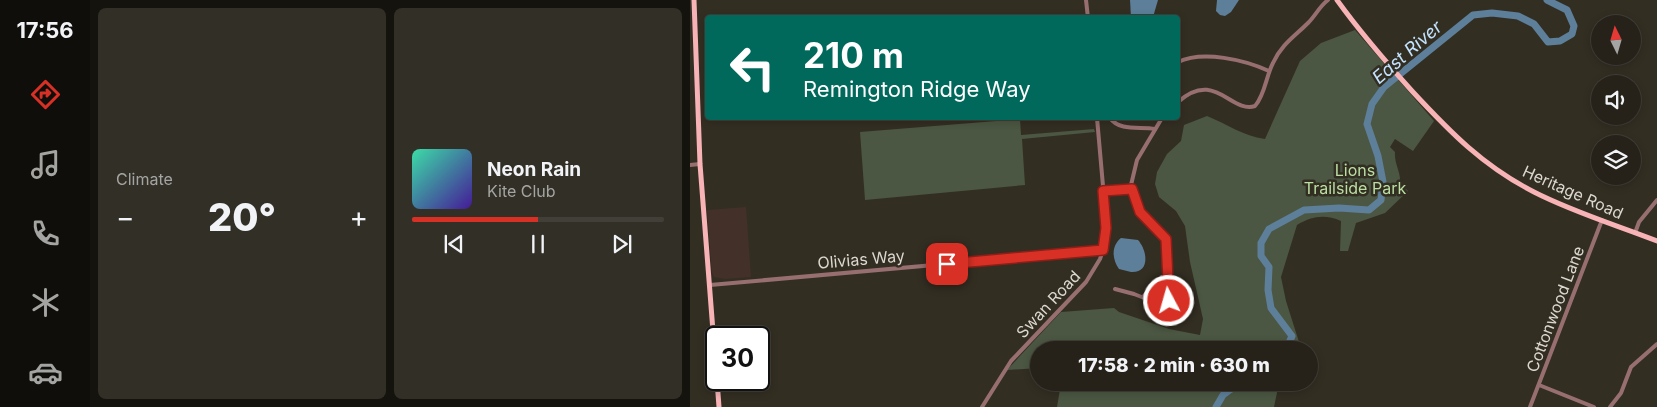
<!DOCTYPE html>
<meta charset="utf-8">
<style>
:root{--surface:#26221a;--page:#322f27;--text:#f1f3f6;--muted:#a4a4a2;--line:#423f39;--accent:#d93025}
body{margin:0;font-family:Inter,sans-serif;background:var(--page);color:var(--text);height:100vh;display:flex;flex-direction:column;font-size:19px;white-space:nowrap}
*{box-sizing:border-box;margin:0}
p{font-size:16px;color:var(--muted)}
.icon{flex:none;width:28px;height:28px;fill:none;stroke:currentColor;stroke-width:2;stroke-linecap:round;stroke-linejoin:round}
.map{position:relative;flex:1;overflow:hidden}
.details{display:flex;flex-direction:column;gap:8px;padding:8px;background:#15130e;width:600px}
.details>*{flex:none}
.guide{position:absolute;left:15px;top:15px;width:475px;height:105px;border-radius:5px;box-shadow:0 2px 8px #0003,0 0 0 1px var(--line);background:#00695c;color:#fff;overflow:hidden}
.needle{width:32px;rotate:355deg}
.controls{position:absolute;left:901px;top:15px;display:grid;gap:10px}
.controls a{display:grid;place-items:center;width:50px;height:50px;border-radius:50%;background:var(--surface);box-shadow:0 2px 8px #0003,0 0 0 1px var(--line);font-size:25px}
.speed{position:absolute;left:15px;top:326px;display:flex;gap:10px;font-size:25px;font-weight:700;text-align:center}
.speed>*{display:grid;place-content:center;width:65px;height:65px;border-radius:50%;background:var(--surface);box-shadow:0 2px 8px #0003,0 0 0 1px var(--line);line-height:1}
.speed .limit{border:2px solid #111;border-radius:8px;background:#fff;color:#111}
.pin{position:absolute;display:grid;place-items:center;width:42px;height:42px;color:#fff;margin:-21px;border-radius:10px;box-shadow:0 2px 8px #0006}
.me{position:absolute;width:55px;margin:-28px;rotate:354deg;stroke-linejoin:round;filter:drop-shadow(0 0 4px #0008)}
.turn{display:flex;align-items:center;gap:18px;height:105px;padding:0 15px;font-size:22px}
.turn .icon{width:65px;height:65px;stroke-width:2.5}
.turn b{display:block;font-size:35px;line-height:42px}
.big{font-size:38px;font-weight:800;line-height:1.1}
.details .widget{flex:1;display:flex;flex-direction:column;justify-content:center;gap:8px;min-width:0;padding:0 18px;border-radius:8px;background:var(--page)}
.song{display:flex;align-items:center;gap:15px}
.cover{width:60px;height:60px;border-radius:8px;background:linear-gradient(135deg,hsl(160 70% 55%),hsl(260 70% 35%))}
.played{height:5px;border-radius:2px;background:linear-gradient(90deg,var(--accent) 50%,var(--line) 50%)}
.keys{display:flex;justify-content:space-around;direction:ltr}
.heat{display:flex;justify-content:space-between;align-items:center;font-size:28px;direction:ltr}
.details .tiles{flex:1;display:grid;gap:8px;grid-template-columns:repeat(2,1fr)}
.trip{position:absolute;left:340px;top:341px;width:288px;height:50px;border-radius:25px;background:var(--surface);box-shadow:0 2px 8px #0003,0 0 0 1px var(--line);font-weight:800;line-height:50px;text-align:center}
main{display:flex;flex:1;min-height:0}
.tabs{display:flex;flex-direction:column;width:90px;justify-content:space-around;align-items:center;background:#0f0e0a;color:var(--muted)}
.tabs .icon{width:35px;height:35px}
.tabs .active{color:var(--accent)}
.tabs b{font-size:22px;color:var(--text)}
.map>svg:first-child{display:block}
.commercial{fill:#433129}
.green{fill:#4b5742}
.water{fill:#5e7f9a}
.lines{fill:none;stroke-linecap:round;stroke-linejoin:round}
.river{stroke:#5e7f9a;stroke-width:7}
.minor{stroke:#986f70;stroke-width:4}
.major{stroke:#f7b3b6;stroke-width:5}
.route-casing{stroke:#8d1f18;stroke-width:12}
.route{stroke:#d93025;stroke-width:9}
.labels{text-anchor:middle;dominant-baseline:central;stroke-width:5;stroke-linejoin:round;paint-order:stroke}
.park-label{font-size:16px;fill:#bbdea3;stroke:#332e22}
.street-label{font-size:16px;fill:#dcd8d1;stroke:#332e22}
.water-label{font-size:18px;font-style:italic;fill:#c2e3ff;stroke:#332e22}
</style>
<main>
<nav class="tabs">
<b>17:56</b>
<svg class="icon active" aria-label="directions" viewBox="0 0 24 24"><path d="M12 3l9 9-9 9-9-9zM9 14v-3h6M13 9l2 2-2 2"/></svg>
<svg class="icon" aria-label="music" viewBox="0 0 24 24"><path d="M9 18V5l10-2v13"/><circle cx="6" cy="18" r="3"/><circle cx="16" cy="16" r="3"/></svg>
<svg class="icon" aria-label="phone" viewBox="0 0 24 24"><path d="M5 4h4l2 5-3 2q2 4 5 5l2-3 5 2v4C11 20 4 13 5 4z"/></svg>
<svg class="icon" aria-label="climate" viewBox="0 0 24 24"><path d="M12 3v18M4 7l16 10M4 17L20 7"/></svg>
<svg class="icon" aria-label="car" viewBox="0 0 24 24"><path d="M5 17H2v-5l4-1 3-4h7l3 4 3 1v5h-3M9 17h6M6 11h13"/><circle cx="7" cy="17" r="2"/><circle cx="17" cy="17" r="2"/></svg>
</nav>
<section class="details">
<div class="tiles">
<div class="widget"><p>Climate</p>
<div class="heat"><a>−</a><b class="big">20°</b><a>+</a></div>
</div>
<div class="widget">
<div class="song"><i class="cover"></i><div><b>Neon Rain</b><p>Kite Club</p></div></div>
<div class="played"></div>
<div class="keys"><svg class="icon" aria-label="previous" viewBox="0 0 24 24"><path d="M18 5L8 12l10 7zM5 5v14"/></svg><svg class="icon" aria-label="pause" viewBox="0 0 24 24"><path d="M8 5v14M16 5v14"/></svg><svg class="icon" aria-label="next" viewBox="0 0 24 24"><path d="M6 5l10 7-10 7zM19 5v14"/></svg></div>
</div>
</div>
</section>
<div class="map">
<svg width="967" height="407" viewBox="0 0 967 407">
<rect width="100%" height="100%" fill="#332e22"/>
<polygon class="commercial" points="56,207 61,277 35,279 24,277 22,273 17,210"/>
<g class="green">
<path d="M665,30L744,121L723,151L705,139L700,147L705,152C704,164 711,172 710,183L718,191L695,213L666,223L658,251H650L651,221C635,214 622,216 607,225L591,277L596,301L609,342L607,350H349V368L317,370L371,312L424,308L429,312L479,329L510,335L513,319L500,262L495,226L486,211L469,197L465,184L467,172L477,154L491,141L494,125L517,116C537,124 553,136 575,139L610,61L631,43Z"/>
<polygon points="330,119 331,135 404,129 405,132 332,139 335,185 175,200 170,132"/>
<polygon points="371,383 371,382 589,383 584,407 367,407"/>
</g>
<g class="water">
<polygon points="440,0 468,0 463,17 441,17"/>
<polygon points="527,0 549,0 541,12 535,16 530,15 526,11"/>
<path d="M431,238L448,240C457,250 461,273 441,272C437,271 433,270 429,269C422,259 421,246 431,238Z"/>
</g>
<g class="lines">
<g class="river">
<polyline points="596,350 602,336 581,308 578,290 579,267 571,256 571,243 579,229 614,210 649,208 679,210 691,200 693,182 688,156 677,124 682,104 694,87 783,15 802,13 828,16 844,24 858,42 870,41 882,34 884,26 877,10 857,0"/>
<polyline points="526,407 533,395 551,382"/>
</g>
<g class="minor">
<polyline points="396,0 398,18"/>
<path d="M488,62C513,50 555,60 579,71"/>
<path d="M488,102C525,69 541,114 565,106C575,95 576,76 583,63C591,45 605,36 618,23C626,15 629,7 638,0"/>
<path d="M420,118C430,132 451,126 465,129"/>
<polyline points="0,165 10,164"/>
<polyline points="413,191 441,189"/>
<polyline points="945,233 949,222 967,200"/>
<polyline points="20,285 413,250"/>
<polyline points="425,289 444,294 472,305 477,304 480,300 476,239 450,211 441,185 447,160 472,118"/>
<polyline points="453,297 472,277 477,275"/>
<polyline points="849,385 904,407"/>
<polyline points="292,407 321,361 396,282 410,259 415,244 416,220 407,118"/>
<polyline points="840,407 912,220"/>
<polyline points="920,407 931,393 941,367 967,344"/>
</g>
<g class="major">
<polyline points="4,0 10,164 26,370"/>
<path d="M647,0C670,32 696,62 722,91C760,132 793,166 844,192C883,212 926,225 967,241"/>
<polyline points="27,380 29,407"/>
</g>
</g>
<g class="lines">
<g class="route-casing">
<polyline id="route" points="257,264 413,250 416,228 413,191 442,189 450,212 476,239 479,301"/>
</g>
<use href="#route" class="route"/>
</g>
<g class="labels">
<g class="park-label">
<text x="665" y="170">Lions<tspan x="665" dy="18">Trailside Park</tspan></text>
</g>
<g class="street-label">
<text transform="translate(883 192) rotate(24)">Heritage Road</text>
<text transform="translate(171 259) rotate(-5)">Olivias Way</text>
<text transform="translate(358 304) rotate(-47)">Swan Road</text>
<text transform="translate(865 309) rotate(-69)">Cottonwood Lane</text>
</g>
<g class="water-label">
<text transform="translate(717 52) rotate(-41)">East River</text>
</g>
</g>
</svg>
<div class="controls">
<a><svg class="needle" viewBox="-14 -14 28 28"><path d="M0-13l5 13h-10z" fill="#e53935"/><path d="M0 13l5-13h-10z" fill="#a4a4a2"/></svg></a>
<a><svg class="icon" aria-label="sound" viewBox="0 0 24 24"><path d="M4 9h4l5-4v14l-5-4H4zM17 9q2 3 0 6"/></svg></a>
<a><svg class="icon" aria-label="layers" viewBox="0 0 24 24"><path d="M12 4l9 5-9 5-9-5zM3 14l9 5 9-5"/></svg></a>
</div>
<div class="speed"><div class="limit">30</div></div>
<div class="pin" style="left:257px;top:264px;background:#d93025"><svg class="icon" aria-label="arrive" viewBox="0 0 24 24"><path d="M6 21V4h12l-3 4 3 4H6"/></svg></div>
<svg class="me" style="left:479px;top:301px" viewBox="-20 -20 40 40"><circle r="17" fill="#d93025" stroke="#fff" stroke-width="3"/><path d="M0-11L8 9 0 5-8 9z" fill="#fff"/></svg>
<div class="trip">17:58 · 2 min · 630 m</div>
<div class="guide">
<div class="turn"><svg class="icon" aria-label="left" viewBox="0 0 24 24"><path d="M17 20v-9H6M10 6l-5 5 5 5"/></svg><div><b>210 m</b>Remington Ridge Way</div></div>
</div>
</div>
</main>
